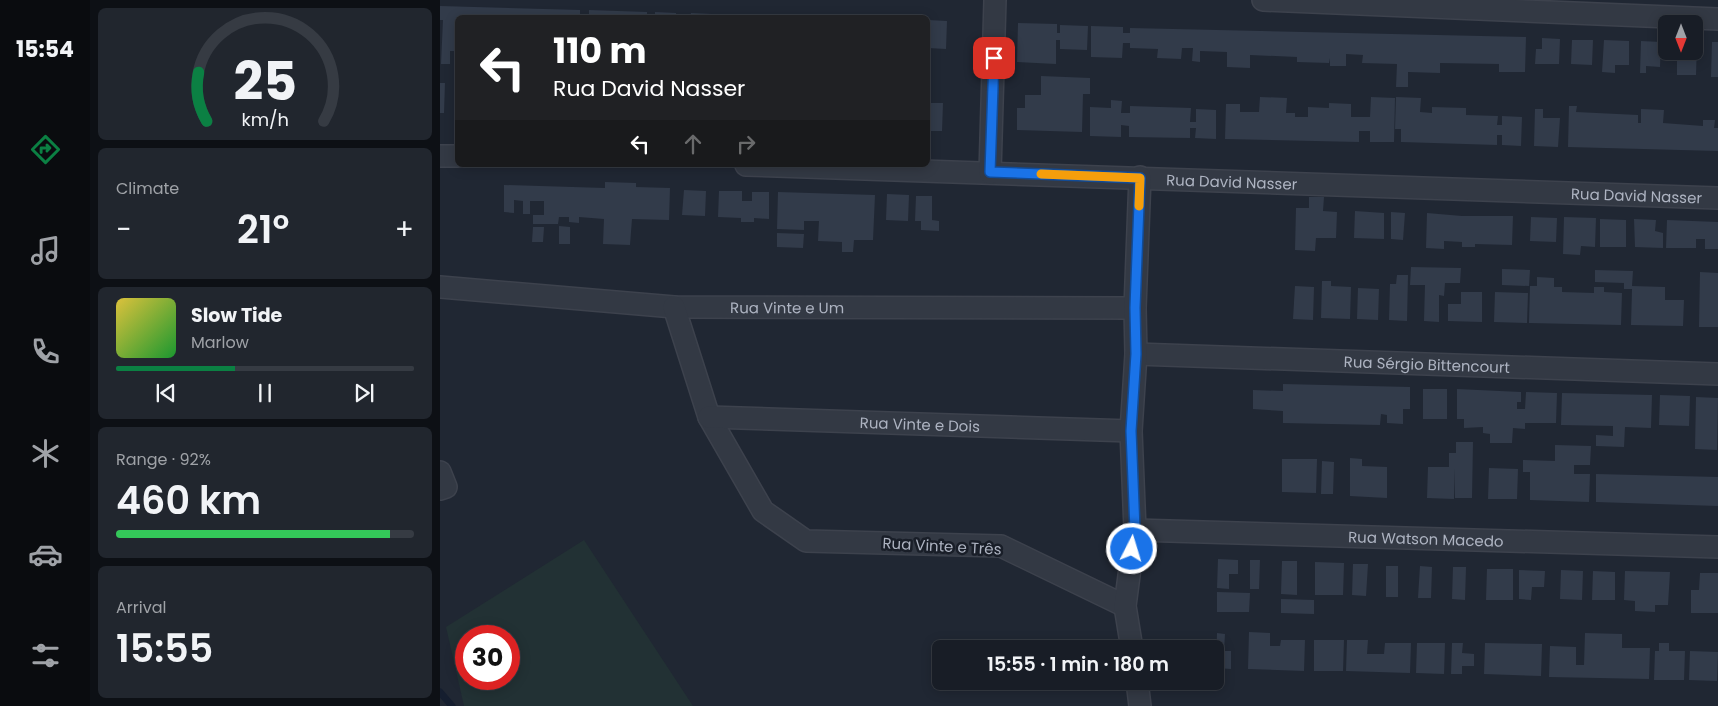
<!DOCTYPE html>
<meta charset="utf-8">
<style>
:root{--surface:#181d26;--page:#21262e;--text:#f1f3f6;--muted:#9fa2a7;--line:#363b43;--accent:#0b8043}
body{margin:0;font-family:Poppins,sans-serif;background:var(--page);color:var(--text);height:100vh;display:flex;flex-direction:column;font-size:19px;white-space:nowrap}
*{box-sizing:border-box;margin:0}
p{font-size:16px;color:var(--muted)}
.icon{flex:none;width:28px;height:28px;fill:none;stroke:currentColor;stroke-width:2;stroke-linecap:round;stroke-linejoin:round}
.map{position:relative;flex:1;overflow:hidden}
.sheet{display:flex;flex-direction:column;gap:8px;padding:8px;background:#0d1015;width:350px}
.sheet>*{flex:none}
.guide{position:absolute;left:15px;top:15px;width:475px;height:152px;border-radius:8px;box-shadow:0 2px 12px #0003,0 0 0 1px var(--line);background:#202124;color:#fff;overflow:hidden}
.needle{width:32px;rotate:180deg}
.fabs{position:absolute;left:1218px;top:15px;display:grid;gap:10px}
.fabs a{display:grid;place-items:center;width:45px;height:45px;border-radius:8px;background:var(--surface);box-shadow:0 2px 12px #0003,0 0 0 1px var(--line);font-size:25px}
.speed{position:absolute;left:15px;top:625px;display:flex;gap:10px;font-size:25px;font-weight:700;text-align:center}
.speed>*{display:grid;place-content:center;width:65px;height:65px;border-radius:50%;background:var(--surface);box-shadow:0 2px 12px #0003,0 0 0 1px var(--line);line-height:1}
.speed .limit{border:8px solid #d22;background:#fff;color:#111}
.pin{position:absolute;display:grid;place-items:center;width:42px;height:42px;color:#fff;margin:-21px;border-radius:10px;box-shadow:0 2px 8px #0006}
.me{position:absolute;width:55px;margin:-28px;rotate:5deg;stroke-linejoin:round;filter:drop-shadow(0 0 4px #0008)}
.turn{display:flex;align-items:center;gap:18px;height:105px;padding:0 15px;font-size:22px}
.turn .icon{width:65px;height:65px;stroke-width:2.5}
.turn b{display:block;font-size:35px;line-height:42px}
.lanes{display:flex;align-items:center;height:48px;padding:0 15px;background:#0003;justify-content:center;gap:25px;direction:ltr}
.lanes .off{opacity:.35}
.big{font-size:38px;font-weight:600;line-height:1.1}
.sheet .card{flex:1;display:flex;flex-direction:column;justify-content:center;gap:8px;min-width:0;padding:0 18px;border-radius:8px;background:var(--page)}
.sheet .dial{align-items:center;gap:0}
.dial svg{height:130px;overflow:visible;fill:none;stroke:var(--line);stroke-width:7;stroke-linecap:round;text-anchor:middle}
.dial text{fill:var(--text);stroke:none}
.song{display:flex;align-items:center;gap:15px}
.cover{width:60px;height:60px;border-radius:8px;background:linear-gradient(135deg,hsl(50 70% 55%),hsl(130 70% 35%))}
.played{height:5px;border-radius:2px;background:linear-gradient(90deg,var(--accent) 40%,var(--line) 40%)}
.keys{display:flex;justify-content:space-around;direction:ltr}
.heat{display:flex;justify-content:space-between;align-items:center;font-size:28px;direction:ltr}
.charge{height:8px;border-radius:4px;background:linear-gradient(90deg,#34c759 92%,var(--line) 0)}
.trip{position:absolute;left:492px;top:640px;width:292px;height:50px;border-radius:8px;background:var(--surface);box-shadow:0 2px 12px #0003,0 0 0 1px var(--line);font-weight:600;line-height:50px;text-align:center}
main{display:flex;flex:1;min-height:0}
.dock{display:flex;flex-direction:column;width:90px;justify-content:space-around;align-items:center;background:#0a0c0f;color:var(--muted)}
.dock .icon{width:35px;height:35px}
.dock .selected{color:var(--accent)}
.dock b{font-size:22px;color:var(--text)}
.map>svg:first-child{display:block}
.green{fill:#223134;fill-rule:evenodd}
.lines{fill:none;stroke-linecap:round;stroke-linejoin:round}
.stream{stroke:#151e2f;stroke-width:7}
.building{fill:#323b4a}
.street-casing{stroke:#3d424d;stroke-width:24}
.street{stroke:#333944;stroke-width:21}
.route-casing{stroke:#114b97;stroke-width:12}
.route{stroke:#1a73e8;stroke-width:9}
.slow{stroke:#f59e0b;stroke-width:9}
.labels{text-anchor:middle;dominant-baseline:central;stroke-width:5;stroke-linejoin:round;paint-order:stroke}
.street-label{font-size:15px;fill:#adb3c1;stroke:#191e28}
</style>
<main>
<nav class="dock">
<b>15:54</b>
<svg class="icon selected" aria-label="directions" viewBox="0 0 24 24"><path d="M12 3l9 9-9 9-9-9zM9 14v-3h6M13 9l2 2-2 2"/></svg>
<svg class="icon" aria-label="music" viewBox="0 0 24 24"><path d="M9 18V5l10-2v13"/><circle cx="6" cy="18" r="3"/><circle cx="16" cy="16" r="3"/></svg>
<svg class="icon" aria-label="phone" viewBox="0 0 24 24"><path d="M5 4h4l2 5-3 2q2 4 5 5l2-3 5 2v4C11 20 4 13 5 4z"/></svg>
<svg class="icon" aria-label="climate" viewBox="0 0 24 24"><path d="M12 3v18M4 7l16 10M4 17L20 7"/></svg>
<svg class="icon" aria-label="car" viewBox="0 0 24 24"><path d="M5 17H2v-5l4-1 3-4h7l3 4 3 1v5h-3M9 17h6M6 11h13"/><circle cx="7" cy="17" r="2"/><circle cx="17" cy="17" r="2"/></svg>
<svg class="icon" aria-label="filters" viewBox="0 0 24 24"><path d="M4 7h16M4 17h16"/><circle cx="9" cy="7" r="2"/><circle cx="15" cy="17" r="2"/></svg>
</nav>
<section class="sheet">
<div class="card dial"><svg viewBox="0 0 100 80">
<path d="M14 69A42 42 0 1 1 86 69"/>
<path d="M14 69A42 42 0 0 1 9 39" stroke="#0b8043"/>
<text x="50" y="56" font-size="32" font-weight="700">25</text>
<text x="50" y="72" font-size="11">km/h</text>
</svg></div>
<div class="card"><p>Climate</p>
<div class="heat"><a>−</a><b class="big">21°</b><a>+</a></div>
</div>
<div class="card">
<div class="song"><i class="cover"></i><div><b>Slow Tide</b><p>Marlow</p></div></div>
<div class="played"></div>
<div class="keys"><svg class="icon" aria-label="previous" viewBox="0 0 24 24"><path d="M18 5L8 12l10 7zM5 5v14"/></svg><svg class="icon" aria-label="pause" viewBox="0 0 24 24"><path d="M8 5v14M16 5v14"/></svg><svg class="icon" aria-label="next" viewBox="0 0 24 24"><path d="M6 5l10 7-10 7zM19 5v14"/></svg></div>
</div>
<div class="card"><p>Range · 92%</p><b class="big">460 km</b><div class="charge"></div></div>
<div class="card"><p>Arrival</p><b class="big">15:55</b></div>
</section>
<div class="map">
<svg width="1278" height="706" viewBox="0 0 1278 706">
<rect width="100%" height="100%" fill="#202733"/>
<path class="green" d="M144,540L253,706H24L6,627ZM26,636H69V679H26Z"/>
<g class="lines">
<polyline class="stream" points="0,692 12,706"/>
</g>
<g class="building">
<polygon points="0,6 140,10 140,18 18,18 18,51 10,51 10,64 1,64 3,20 0,20"/>
<polygon points="149,10 207,12 207,18 149,18"/>
<polygon points="215,12 236,13 236,18 215,18"/>
<polygon points="251,13 315,16 315,18 250,18"/>
<polygon points="488,20 507,21 506,49 488,48"/>
<polygon points="578,23 617,24 617,33 620,33 620,25 648,26 647,50 620,49 620,40 616,40 616,64 577,62"/>
<polygon points="651,26 683,27 683,33 690,33 690,28 1086,37 1085,72 1059,72 1059,64 1000,63 1000,73 968,72 968,87 956,87 957,64 922,63 923,55 906,54 906,66 890,66 890,58 889,63 857,62 857,57 810,55 810,68 787,67 787,52 760,51 760,62 752,61 753,48 742,48 741,59 717,58 718,49 690,48 690,43 683,43 682,58 651,57"/>
<polygon points="1102,38 1120,39 1119,64 1095,64 1096,49 1102,49"/>
<polygon points="1132,40 1153,40 1152,65 1131,64"/>
<polygon points="1164,40 1189,41 1189,65 1175,65 1175,73 1162,72"/>
<polygon points="1201,41 1221,42 1220,67 1206,66 1206,73 1200,73"/>
<polygon points="1254,42 1257,43 1256,75 1237,75 1237,51 1254,51"/>
<polygon points="1272,42 1278,42 1278,77 1271,77"/>
<polygon points="601,76 650,78 650,94 643,94 642,132 577,130 577,108 585,108 585,95 601,95"/>
<polygon points="0,83 5,83 4,113 0,113"/>
<polygon points="820,97 847,98 846,113 855,113 855,117 868,117 868,107 889,108 889,103 911,104 911,117 930,117 931,97 955,98 954,142 930,142 930,131 919,131 919,142 785,139 786,104 800,104 800,112 819,112"/>
<polygon points="956,97 981,98 980,112 992,113 992,107 1026,108 1026,115 1058,116 1057,125 1062,125 1062,116 1082,117 1081,146 1062,145 1062,135 1057,135 1057,145 961,142 961,129 955,129"/>
<polygon points="671,100 682,101 681,113 690,113 690,106 751,108 750,122 756,122 756,109 776,110 776,139 755,138 756,128 750,128 750,138 689,137 689,126 681,125 681,137 650,136 650,107 671,108"/>
<polygon points="488,103 503,103 502,131 488,131"/>
<polygon points="1129,106 1137,106 1136,112 1198,115 1198,123 1201,123 1201,109 1224,110 1223,123 1263,126 1263,120 1275,120 1274,128 1278,128 1278,151 1128,147"/>
<polygon points="1095,109 1103,109 1103,118 1120,118 1118,147 1094,146"/>
<polygon points="165,182 196,183 196,187 230,188 229,220 192,219 190,245 163,244 164,219 139,217 139,223 129,222 129,217 119,217 118,224 93,224 93,215 104,215 104,201 90,201 90,214 83,214 83,201 74,200 74,213 64,212 64,185 165,188"/>
<polygon points="244,190 266,191 265,216 242,215"/>
<polygon points="279,191 302,191 302,201 312,201 312,192 329,192 329,219 314,218 314,222 301,222 301,218 278,217"/>
<polygon points="338,192 435,195 433,240 414,240 413,252 402,252 402,242 378,241 379,221 364,221 364,230 337,229"/>
<polygon points="447,194 469,195 468,221 446,220"/>
<polygon points="476,196 492,196 492,220 499,221 499,231 481,230 481,221 475,221"/>
<polygon points="869,197 884,197 883,211 897,212 896,238 876,238 875,251 855,250 856,208 869,208"/>
<polygon points="915,211 944,213 944,239 914,238"/>
<polygon points="951,212 965,213 963,240 951,239"/>
<polygon points="987,213 1022,216 1073,216 1072,245 1035,244 1035,247 1022,247 1022,242 1004,241 1004,249 986,248"/>
<polygon points="1091,217 1117,218 1116,242 1090,241"/>
<polygon points="1124,217 1156,218 1155,247 1141,246 1140,255 1123,254"/>
<polygon points="1160,219 1186,220 1186,247 1160,247"/>
<polygon points="1194,219 1216,220 1215,231 1223,233 1223,248 1195,247"/>
<polygon points="1227,220 1278,222 1278,249 1265,249 1265,239 1256,239 1256,248 1226,248"/>
<polygon points="119,226 130,227 130,244 119,244"/>
<polygon points="93,227 104,227 103,242 92,242"/>
<polygon points="337,233 364,234 363,248 337,247"/>
<polygon points="971,267 1021,268 1020,283 1005,283 1004,296 999,295 999,322 984,321 985,285 970,285"/>
<polygon points="1062,269 1090,270 1089,286 1062,285"/>
<polygon points="1155,270 1193,271 1192,286 1225,287 1225,300 1244,300 1243,326 1191,325 1192,289 1184,289 1184,283 1155,282"/>
<polygon points="1260,272 1278,273 1278,327 1259,327"/>
<polygon points="957,275 968,275 967,321 949,320 950,284 956,284"/>
<polygon points="1097,277 1114,278 1114,287 1122,287 1122,292 1154,293 1154,287 1164,287 1164,292 1182,293 1181,325 1089,323 1090,286 1097,286"/>
<polygon points="882,281 891,281 891,286 911,287 910,319 881,318"/>
<polygon points="855,286 874,287 873,320 853,319"/>
<polygon points="918,288 939,289 938,320 917,319"/>
<polygon points="1021,292 1042,292 1042,322 1008,321 1008,304 1021,304"/>
<polygon points="1055,292 1088,293 1087,323 1054,322"/>
<polygon points="843,384 970,387 970,409 963,409 963,424 947,423 947,415 941,414 940,425 843,423 843,411 813,409 813,390 843,391"/>
<rect x="983" y="389" width="24" height="30"/>
<polygon points="1017,389 1081,392 1081,402 1077,402 1077,409 1085,409 1086,392 1117,393 1116,423 1085,423 1085,429 1073,428 1072,443 1050,443 1050,434 1043,433 1043,427 1024,428 1024,419 1017,419"/>
<polygon points="1122,393 1212,395 1211,428 1185,427 1184,447 1156,446 1156,435 1173,436 1173,426 1121,425"/>
<polygon points="1220,395 1250,396 1249,426 1219,425"/>
<polygon points="1256,397 1278,398 1277,450 1255,449"/>
<polygon points="1016,442 1033,442 1032,498 1015,498 1015,468 1014,499 987,498 988,467 1009,467 1009,453 1016,453"/>
<polygon points="1115,445 1151,446 1150,465 1134,465 1134,474 1150,474 1149,502 1090,500 1090,472 1083,472 1083,460 1115,461"/>
<polygon points="910,458 922,459 922,466 947,467 947,498 910,496"/>
<polygon points="842,459 877,459 876,493 842,492"/>
<polygon points="882,461 894,462 893,494 881,494"/>
<polygon points="1049,468 1078,469 1077,499 1048,499"/>
<polygon points="1156,474 1278,477 1278,506 1156,502"/>
<polygon points="778,559 798,560 798,574 789,574 789,589 777,588"/>
<polygon points="810,560 820,560 819,589 810,589"/>
<polygon points="842,561 857,561 857,595 841,594"/>
<polygon points="875,562 904,563 903,595 875,595"/>
<polygon points="913,564 928,564 926,596 912,595"/>
<rect x="946" y="566" width="12" height="31"/>
<polygon points="980,566 992,567 991,598 978,598"/>
<polygon points="1013,567 1026,567 1025,600 1012,599"/>
<polygon points="1047,569 1073,569 1073,600 1046,600"/>
<polygon points="1079,570 1105,571 1104,587 1092,587 1091,600 1079,599"/>
<polygon points="1121,570 1143,571 1142,600 1120,599"/>
<polygon points="1153,571 1175,572 1175,600 1152,600"/>
<polygon points="1185,571 1230,572 1228,605 1215,605 1215,612 1195,611 1195,601 1184,600"/>
<polygon points="1260,573 1278,573 1278,613 1251,613 1251,590 1259,590"/>
<polygon points="777,592 810,593 809,612 777,612"/>
<polygon points="841,599 874,600 874,614 841,613"/>
<polygon points="809,632 830,633 830,646 840,646 841,640 865,640 864,671 808,669"/>
<polygon points="777,633 785,634 784,651 791,651 791,669 776,668"/>
<polygon points="1145,633 1182,634 1182,648 1210,648 1209,679 1109,677 1110,646 1136,647 1136,665 1144,665"/>
<polygon points="874,640 904,640 903,671 874,671"/>
<polygon points="907,640 928,640 927,654 944,654 945,643 971,643 970,673 906,671"/>
<polygon points="977,643 1005,643 1004,674 976,673"/>
<polygon points="1012,643 1023,643 1022,653 1034,654 1034,666 1022,666 1022,674 1011,674"/>
<polygon points="1045,643 1102,644 1101,676 1044,674"/>
<polygon points="1219,643 1229,643 1229,651 1245,651 1244,680 1214,680 1215,651 1219,651"/>
<polygon points="1250,651 1278,652 1277,681 1249,680"/>
</g>
<g class="lines">
<g class="street-casing">
<g id="street">
<polyline points="823,0 1278,19"/>
<polyline points="0,156 18,156"/>
<path id="s1" d="M306,165L1278,198"/>
<polyline points="550,173 555,0"/>
<path id="s2" d="M0,287L234,307L695,308"/>
<polyline points="234,307 269,417 323,511 366,541 561,546 685,606"/>
<path id="s3" d="M696,354L1278,374"/>
<path id="s4" d="M269,417L691,431"/>
<polyline points="0,472 6,487 0,489"/>
<path id="s5" d="M695,530L1278,547"/>
<polyline points="692,649 685,606 695,530 691,431 696,354 695,308 700,177"/>
<polyline points="697,681 700,706"/>
</g>
</g>
<use href="#street" class="street"/>
</g>
<g class="lines">
<g class="route-casing">
<polyline id="route" points="554,58 550,172 700,178 695,308 696,354 691,431 695,530 692,549"/>
</g>
<use href="#route" class="route"/>
<polyline class="slow" points="601,174 700,178 699,206"/>
</g>
<g class="labels">
<g class="street-label">
<text stroke="none"><textPath href="#s1" startOffset="486">Rua David Nasser</textPath></text>
<text stroke="none"><textPath href="#s1" startOffset="891">Rua David Nasser</textPath></text>
<text stroke="none"><textPath href="#s2" startOffset="348">Rua Vinte e Um</textPath></text>
<text stroke="none"><textPath href="#s3" startOffset="291">Rua Sérgio Bittencourt</textPath></text>
<text stroke="none"><textPath href="#s4" startOffset="211">Rua Vinte e Dois</textPath></text>
<text stroke="none"><textPath href="#s5" startOffset="291">Rua Watson Macedo</textPath></text>
<text transform="translate(502 546) rotate(3)">Rua Vinte e Três</text>
</g>
</g>
</svg>
<div class="fabs">
<a><svg class="needle" viewBox="-14 -14 28 28"><path d="M0-13l5 13h-10z" fill="#e53935"/><path d="M0 13l5-13h-10z" fill="#9fa2a7"/></svg></a>
</div>
<div class="speed"><div class="limit">30</div></div>
<div class="pin" style="left:554px;top:58px;background:#d93025"><svg class="icon" aria-label="arrive" viewBox="0 0 24 24"><path d="M6 21V4h12l-3 4 3 4H6"/></svg></div>
<svg class="me" style="left:692px;top:549px" viewBox="-20 -20 40 40"><circle r="17" fill="#1a73e8" stroke="#fff" stroke-width="3"/><path d="M0-11L8 9 0 5-8 9z" fill="#fff"/></svg>
<div class="trip">15:55 · 1 min · 180 m</div>
<div class="guide">
<div class="turn"><svg class="icon" aria-label="left" viewBox="0 0 24 24"><path d="M17 20v-9H6M10 6l-5 5 5 5"/></svg><div><b>110 m</b>Rua David Nasser</div></div>
<div class="lanes"><svg class="icon" aria-label="left" viewBox="0 0 24 24"><path d="M17 20v-9H6M10 6l-5 5 5 5"/></svg><svg class="icon off" aria-label="ahead" viewBox="0 0 24 24"><path d="M12 20V5M6 11l6-6 6 6"/></svg><svg class="icon off" aria-label="right" viewBox="0 0 24 24"><path d="M7 20v-9h11M14 6l5 5-5 5"/></svg></div>
</div>
</div>
</main>
